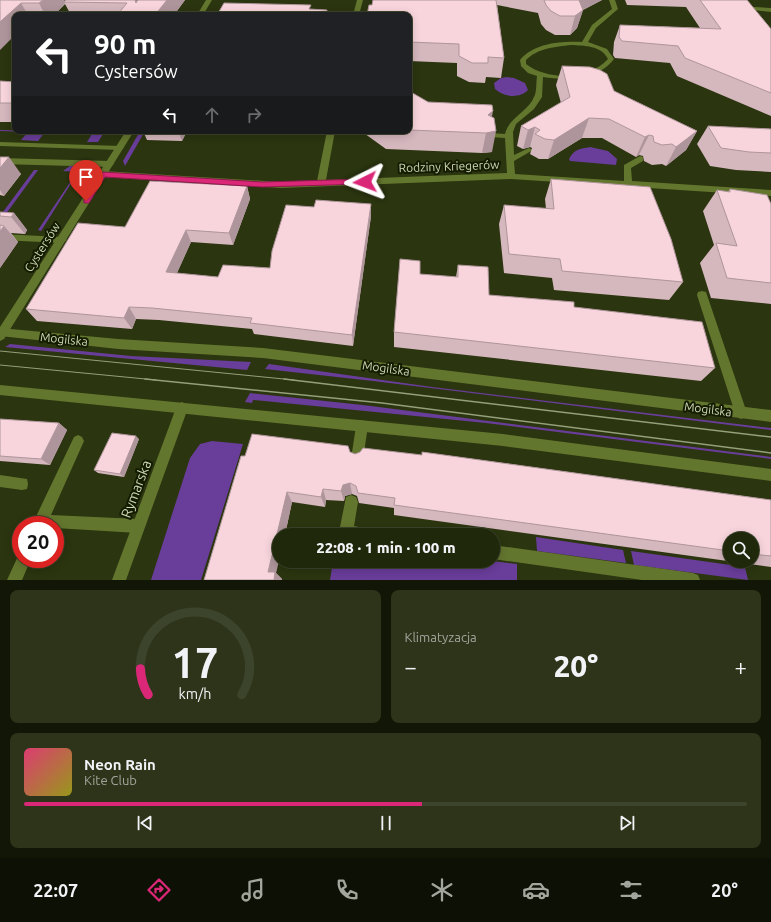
<!DOCTYPE html>
<html lang="pl">
<meta charset="utf-8">
<style>
:root{--surface:#20280b;--page:#2d3419;--text:#f1f3f6;--muted:#a2a69d;--line:#3d442c;--accent:#db2777}
body{margin:0;font-family:Ubuntu,sans-serif;background:var(--page);color:var(--text);height:100vh;display:flex;flex-direction:column;font-size:15px;white-space:nowrap}
*{box-sizing:border-box;margin:0}
p{font-size:13px;color:var(--muted)}
.icon{flex:none;width:22px;height:22px;fill:none;stroke:currentColor;stroke-width:2;stroke-linecap:round;stroke-linejoin:round}
.map{position:relative;height:580px;overflow:hidden}
.side{display:flex;flex-direction:column;gap:10px;padding:10px;background:#121606;flex:1}
.side>*{flex:none}
.guide{position:absolute;left:12px;top:12px;width:400px;height:122px;border-radius:8px;box-shadow:0 2px 10px #0003,0 0 0 1px var(--line);background:#202124;color:#fff;overflow:hidden}
.tools{position:absolute;left:723px;top:532px;display:grid;gap:8px}
.tools a{display:grid;place-items:center;width:36px;height:36px;border-radius:50%;background:var(--surface);box-shadow:0 2px 10px #0003,0 0 0 1px var(--line);font-size:20px}
.speed{position:absolute;left:12px;top:516px;display:flex;gap:8px;font-size:20px;font-weight:700;text-align:center}
.speed>*{display:grid;place-content:center;width:52px;height:52px;border-radius:50%;background:var(--surface);box-shadow:0 2px 10px #0003,0 0 0 1px var(--line);line-height:1}
.speed .limit{border:6px solid #d22;background:#fff;color:#111}
.pin{position:absolute;display:grid;place-items:center;width:34px;height:34px;color:#fff;margin:-41px -17px;border-radius:50% 50% 50% 0;rotate:-45deg;box-shadow:0 0 4px #0007}
.pin .icon{rotate:45deg}
.me{position:absolute;width:44px;margin:-22px;rotate:267deg;stroke-linejoin:round;filter:drop-shadow(0 0 3px #0008)}
.turn{display:flex;align-items:center;gap:14px;height:84px;padding:0 16px;font-size:18px}
.turn .icon{width:52px;height:52px;stroke-width:2.5}
.turn b{display:block;font-size:28px;line-height:34px}
.lanes{display:flex;align-items:center;height:38px;padding:0 16px;background:#0003;justify-content:center;gap:20px;direction:ltr}
.lanes .off{opacity:.35}
.big{font-size:30px;font-weight:800;line-height:1.1}
.side .widget{flex:1;display:flex;flex-direction:column;justify-content:center;gap:6px;min-width:0;padding:0 14px;border-radius:8px;background:var(--page)}
.side .dial{align-items:center;gap:0}
.dial svg{height:104px;overflow:visible;fill:none;stroke:var(--line);stroke-width:7;stroke-linecap:round;text-anchor:middle}
.dial text{fill:var(--text);stroke:none}
.song{display:flex;align-items:center;gap:12px}
.cover{width:48px;height:48px;border-radius:6px;background:linear-gradient(135deg,hsl(340 70% 55%),hsl(60 70% 35%))}
.played{height:4px;border-radius:2px;background:linear-gradient(90deg,var(--accent) 55%,var(--line) 55%)}
.keys{display:flex;justify-content:space-around;direction:ltr}
.heat{display:flex;justify-content:space-between;align-items:center;font-size:22px;direction:ltr}
.side .tiles{flex:1;display:grid;gap:10px;grid-template-columns:1fr 1fr}
.widget:last-child{grid-column:span 2}
.trip{position:absolute;left:272px;top:528px;width:228px;height:40px;border-radius:20px;background:var(--surface);box-shadow:0 2px 10px #0003,0 0 0 1px var(--line);font-weight:800;line-height:40px;text-align:center}
.tabs{display:flex;height:64px;justify-content:space-around;align-items:center;background:#0d1004;color:var(--muted)}
.tabs .icon{width:28px;height:28px}
.tabs .current{color:var(--accent)}
.tabs b{font-size:18px;color:var(--text)}
.map>svg:first-child{display:block}
.green{fill:#693d9a}
.lines{fill:none;stroke-linecap:round;stroke-linejoin:round}
.lane{fill:#63762e;fill-rule:evenodd}
.street{fill:#63762e;fill-rule:evenodd}
.secondary{fill:#63762e;fill-rule:evenodd}
.tram-far1{stroke:#94a07b;stroke-width:1}
.tram{stroke:#94a07b;stroke-width:1.5}
.wall{fill:#d5b7be;fill-rule:evenodd}
.shaded-wall{fill:#ae959b}
.building{fill:#f8d5dd;stroke:#ae959b}
.route{fill:#db2777;stroke:#8e194d}
.labels{text-anchor:middle;dominant-baseline:central;stroke-width:4;stroke-linejoin:round;paint-order:stroke}
.street-label{font-size:12px;fill:#cdd9b5;stroke:#141b00}
.near-street-label{font-size:14px;fill:#cdd9b5;stroke:#141b00}
</style>
<div class="map">
<svg width="771" height="580" viewBox="0 0 771 580">
<rect width="100%" height="100%" fill="#2b350f"/>
<g class="green">
<path d="M507,77L514,78L525,83L528,90C519,99 504,97 495,89L494,83L501,78Z"/>
<polygon points="0,130 91,132 105,131 98,142 87,142 92,134 45,132 38,141 21,140 28,132 0,131"/>
<polygon points="140,131 145,131 125,166 123,161"/>
<path d="M590,147L608,151L617,159L616,165L570,161L569,159C574,149 580,149 590,147Z"/>
<polygon points="70,166 82,166 41,231 38,230 77,172 63,171"/>
<polygon points="34,170 38,170 0,222 0,216"/>
<polygon points="10,344 131,356 251,362 247,370 5,347"/>
<polygon points="269,364 432,387 771,428 771,430 373,381 265,369"/>
<polygon points="250,393 363,405 771,457 771,459 486,423 253,400 252,403 245,402"/>
<polygon points="212,441 243,444 201,580 151,580 190,458 200,444"/>
<polygon points="536,537 623,550 626,563 537,551"/>
<polygon points="631,551 745,567 748,580 634,565"/>
<polygon points="333,561 493,561 517,564 517,580 330,580"/>
</g>
<g class="lines">
<g class="lane">
<polygon points="357,0 363,0 359,15 353,15"/>
<path d="M609,0H615L618,9L596,28L588,42L607,49L614,59C598,80 568,81 543,77L542,97L534,109L516,124L513,132L514,155L529,148L533,150L514,161L515,174L624,181V165L640,156L643,157V161L631,168L632,181L771,190V196L511,179L281,188L103,177L99,174L103,171L281,182L317,181L327,131H335L326,180L507,173L505,138L490,137L486,135L490,133L505,134C509,117 528,112 534,97C537,92 536,82 537,76L528,73L521,66L520,60C534,43 561,41 582,42L592,25L612,9ZM571,45C584,46 601,45 608,59C589,80 548,81 526,64V60C538,48 555,47 571,45Z"/>
<polygon points="754,7 771,8 771,12 752,10 751,9"/>
<polygon points="0,142 120,146 124,148 120,150 0,146"/>
<polygon points="0,158 110,161 114,164 110,167 0,164"/>
<polygon points="0,234 62,237 67,240 62,243 0,240"/>
<polygon points="702,291 706,292 707,295 747,413 745,417 741,419 737,417 735,413 697,295 698,292"/>
<polygon points="78,435 82,437 84,441 51,515 138,519 143,521 145,526 143,531 138,533 55,528 55,525 32,525 74,437"/>
<polygon points="0,475 27,479 28,484 27,489 22,490 0,487"/>
<polygon points="21,553 21,559 31,559 22,580 7,580 19,554"/>
</g>
<g class="street">
<polygon points="206,0 212,0 203,15 197,15"/>
<polygon points="126,131 134,131 4,339 0,341 0,327"/>
<polygon points="182,402 186,404 188,408 126,580 112,580 176,408 178,404"/>
<polygon points="362,420 366,422 368,426 363,459 361,463 357,465 353,463 351,459 356,426 358,422"/>
<polygon points="351,495 356,497 358,502 354,526 374,530 376,535 340,535 339,532 346,497"/>
<polygon points="493,545 693,573 698,575 700,580 642,580 493,559"/>
</g>
<g class="secondary">
<polygon points="0,328 118,339 263,348 771,410 771,422 263,358 118,349 0,336"/>
<polygon points="0,385 503,434 771,469 771,481 503,446 0,395"/>
</g>
<g class="tram-far1">
<polyline points="0,351 294,380"/>
<polyline points="0,365 156,380"/>
</g>
<g class="tram">
<polyline points="145,379 382,403 771,453"/>
<polyline points="284,379 771,437"/>
</g>
</g>
<g class="wall">
<polygon points="0,0 64,0 65,1 185,0 174,15 71,15 65,4 54,15 15,15"/>
<polygon points="373,0 602,0 583,10 577,28 570,35 555,35 546,30 541,24 538,13 497,5 504,58 501,78 486,77 485,83 469,82 457,76 457,63 409,61 409,15 372,5"/>
<polygon points="625,0 747,0 771,29 771,116 677,76 670,63 615,58 613,55 614,42 620,25 700,28 686,7 627,5"/>
<polygon points="562,66 697,131 686,150 666,166 662,164 652,165 644,161 643,156 639,155 636,157 602,138 582,138 548,159 539,159 530,154 532,148 530,147 523,149 517,146 521,126 561,103 556,85"/>
<polygon points="0,81 15,82 15,122 0,122"/>
<polygon points="409,91 428,102 492,117 492,152 482,153 386,149 361,131 409,131"/>
<polygon points="708,126 771,129 771,172 736,170 710,166 697,144"/>
<polygon points="143,131 187,131 182,141 147,140"/>
<polygon points="0,157 21,174 4,196 0,195"/>
<polygon points="551,179 683,282 669,300 554,290 552,278 504,273 499,224 504,205 546,209 545,199"/>
<polygon points="247,186 250,199 233,245 191,242 177,273 218,277 270,268 314,207 371,204 371,216 353,346 254,334 252,329 159,320 136,319 132,329 37,321 26,309 125,227"/>
<polygon points="730,189 771,204 771,304 711,298 700,263 714,245 703,211 717,190 728,192"/>
<polygon points="0,212 14,213 27,230 25,234 11,233 18,242 0,268"/>
<polygon points="458,265 489,295 574,307 715,368 701,381 394,347 394,332 456,277"/>
<polygon points="0,419 59,423 67,430 50,465 0,461"/>
<polygon points="139,439 124,477 98,473 94,470"/>
<path d="M350,452L355,454L422,455V452L771,500V567L394,515V508L359,503L357,496L352,494L345,496L344,501L326,500L325,507L292,502L285,535H279L276,573L282,579V580H204L241,456ZM730,539H752V561H730Z"/>
</g>
<g class="shaded-wall">
<polygon points="43,0 64,0 65,4 54,15 45,15 39,3"/>
<polygon points="167,0 185,0 174,15 155,15"/>
<polygon points="576,0 602,0 583,10 577,28 570,35 575,16"/>
<polygon points="21,3 28,15 15,15 15,35 0,50 0,22"/>
<polygon points="493,111 489,132 496,131 492,152 482,153 486,133 488,115"/>
<polygon points="589,118 582,138 548,159 554,140"/>
<polygon points="535,127 530,147 523,149 528,130"/>
<polygon points="178,131 187,131 182,141"/>
<polygon points="697,131 686,150 666,166 676,147"/>
<polygon points="649,135 639,155 636,157 645,137"/>
<polygon points="9,157 21,174 4,196 0,190 0,168"/>
<polygon points="247,186 250,199 233,245 229,233"/>
<polygon points="371,204 371,216 353,346 352,335"/>
<polygon points="14,213 27,230 25,234 11,217"/>
<polygon points="4,226 18,242 0,268 0,231"/>
<polygon points="186,230 191,242 172,284 166,272"/>
<polygon points="129,307 136,319 132,329 124,318"/>
<polygon points="59,423 67,430 50,465 41,459"/>
<polygon points="136,436 139,439 124,477 120,474"/>
<polygon points="350,483 352,494 345,496 344,501 341,491 343,485"/>
<polygon points="323,489 326,500 325,507 321,497"/>
<polygon points="287,492 292,502 285,535 279,535 279,561 276,573 282,579 282,580 274,580 268,572"/>
</g>
<g class="building">
<polygon points="0,0 43,0 39,3 21,3 0,22"/>
<polygon points="66,0 135,0 136,3 138,0 167,0 155,15 117,15 127,3 64,2"/>
<polygon points="373,0 496,0 504,58 488,57 488,63 472,63 459,56 459,44 409,42 409,15 367,15 369,5 372,5"/>
<polygon points="544,0 579,0 583,10 575,16 560,16 551,11 546,5"/>
<polygon points="700,0 747,0 771,29 771,93 685,58 678,46 622,41 619,37 620,25 721,29"/>
<polygon points="224,3 311,5 309,9 327,10 326,15 217,15"/>
<polygon points="562,66 590,67 600,70 607,74 614,91 697,131 676,147 672,144 662,145 654,142 653,136 649,135 645,137 609,119 589,118 554,140 545,139 535,134 540,130 535,127 528,130 521,126 570,97"/>
<polygon points="0,81 15,82 15,103 0,103"/>
<polygon points="409,91 428,102 492,105 493,111 488,115 494,118 496,131 486,133 409,130"/>
<polygon points="708,126 771,129 771,153 749,152 721,148"/>
<polygon points="0,157 9,157 0,168"/>
<polygon points="551,179 650,187 671,239 683,282 562,271 560,259 509,254 504,205 554,209"/>
<polygon points="150,181 247,186 229,233 186,230 166,272 218,277 223,265 270,268 272,251 286,205 314,207 316,200 371,204 352,335 250,323 252,318 152,308 129,307 124,318 26,309 78,223 125,227"/>
<polygon points="730,189 767,195 771,204 771,283 727,278 716,243 737,246 717,190 730,192"/>
<polygon points="0,212 14,213 11,217 0,216"/>
<polygon points="0,225 4,226 0,231"/>
<polygon points="400,259 420,261 420,274 458,277 458,265 488,267 489,295 574,302 574,307 702,322 715,368 394,332"/>
<polygon points="0,419 59,423 41,459 0,456"/>
<polygon points="112,433 136,436 120,474 94,470"/>
<polygon points="252,434 348,446 350,452 355,454 360,452 363,448 422,455 422,452 771,500 771,556 752,554 752,539 730,539 730,551 394,505 395,498 358,493 356,486 350,483 343,485 341,491 323,489 321,497 287,492 268,572 275,572 274,580 204,580 241,456 245,456"/>
</g>
<polygon class="route" points="103,172 262,182 365,179 369,182 365,184 262,187 105,177 89,203 84,203 84,199 101,173"/>
<g class="labels">
<g class="street-label">
<text transform="translate(449 166) rotate(-2)">Rodziny Kriegerów</text>
<text transform="translate(42 247) rotate(-58)">Cystersów</text>
<text transform="translate(64 339) rotate(6)">Mogilska</text>
<text transform="translate(386 368) rotate(8)">Mogilska</text>
<text transform="translate(708 409) rotate(7)">Mogilska</text>
</g>
<g class="near-street-label">
<text transform="translate(136 489) rotate(-69)">Rymarska</text>
</g>
</g>
</svg>
<div class="tools">
<a><svg class="icon" aria-label="search" viewBox="0 0 24 24"><circle cx="10" cy="10" r="6"/><path d="M15 15l6 6"/></svg></a>
</div>
<div class="speed"><div class="limit">20</div></div>
<div class="pin" style="left:86px;top:201px;background:#d93025"><svg class="icon" aria-label="arrive" viewBox="0 0 24 24"><path d="M6 21V4h12l-3 4 3 4H6"/></svg></div>
<svg class="me" style="left:365px;top:182px" viewBox="-20 -20 40 40"><path d="M0-17L14 15 0 8-14 15z" fill="#db2777" stroke="#fff" stroke-width="4"/></svg>
<div class="trip">22:08 · 1 min · 100 m</div>
<div class="guide">
<div class="turn"><svg class="icon" aria-label="left" viewBox="0 0 24 24"><path d="M17 20v-9H6M10 6l-5 5 5 5"/></svg><div><b>90 m</b>Cystersów</div></div>
<div class="lanes"><svg class="icon" aria-label="left" viewBox="0 0 24 24"><path d="M17 20v-9H6M10 6l-5 5 5 5"/></svg><svg class="icon off" aria-label="ahead" viewBox="0 0 24 24"><path d="M12 20V5M6 11l6-6 6 6"/></svg><svg class="icon off" aria-label="right" viewBox="0 0 24 24"><path d="M7 20v-9h11M14 6l5 5-5 5"/></svg></div>
</div>
</div>
<section class="side">
<div class="tiles">
<div class="widget dial"><svg viewBox="0 0 100 80">
<path d="M14 69A42 42 0 1 1 86 69"/>
<path d="M14 69A42 42 0 0 1 8 49" stroke="#db2777"/>
<text x="50" y="56" font-size="32" font-weight="700">17</text>
<text x="50" y="72" font-size="11">km/h</text>
</svg></div>
<div class="widget"><p>Klimatyzacja</p>
<div class="heat"><a>−</a><b class="big">20°</b><a>+</a></div>
</div>
<div class="widget">
<div class="song"><i class="cover"></i><div><b>Neon Rain</b><p>Kite Club</p></div></div>
<div class="played"></div>
<div class="keys"><svg class="icon" aria-label="previous" viewBox="0 0 24 24"><path d="M18 5L8 12l10 7zM5 5v14"/></svg><svg class="icon" aria-label="pause" viewBox="0 0 24 24"><path d="M8 5v14M16 5v14"/></svg><svg class="icon" aria-label="next" viewBox="0 0 24 24"><path d="M6 5l10 7-10 7zM19 5v14"/></svg></div>
</div>
</div>
</section>
<nav class="tabs">
<b>22:07</b>
<svg class="icon current" aria-label="directions" viewBox="0 0 24 24"><path d="M12 3l9 9-9 9-9-9zM9 14v-3h6M13 9l2 2-2 2"/></svg>
<svg class="icon" aria-label="music" viewBox="0 0 24 24"><path d="M9 18V5l10-2v13"/><circle cx="6" cy="18" r="3"/><circle cx="16" cy="16" r="3"/></svg>
<svg class="icon" aria-label="phone" viewBox="0 0 24 24"><path d="M5 4h4l2 5-3 2q2 4 5 5l2-3 5 2v4C11 20 4 13 5 4z"/></svg>
<svg class="icon" aria-label="climate" viewBox="0 0 24 24"><path d="M12 3v18M4 7l16 10M4 17L20 7"/></svg>
<svg class="icon" aria-label="car" viewBox="0 0 24 24"><path d="M5 17H2v-5l4-1 3-4h7l3 4 3 1v5h-3M9 17h6M6 11h13"/><circle cx="7" cy="17" r="2"/><circle cx="17" cy="17" r="2"/></svg>
<svg class="icon" aria-label="filters" viewBox="0 0 24 24"><path d="M4 7h16M4 17h16"/><circle cx="9" cy="7" r="2"/><circle cx="15" cy="17" r="2"/></svg>
<b>20°</b>
</nav>
